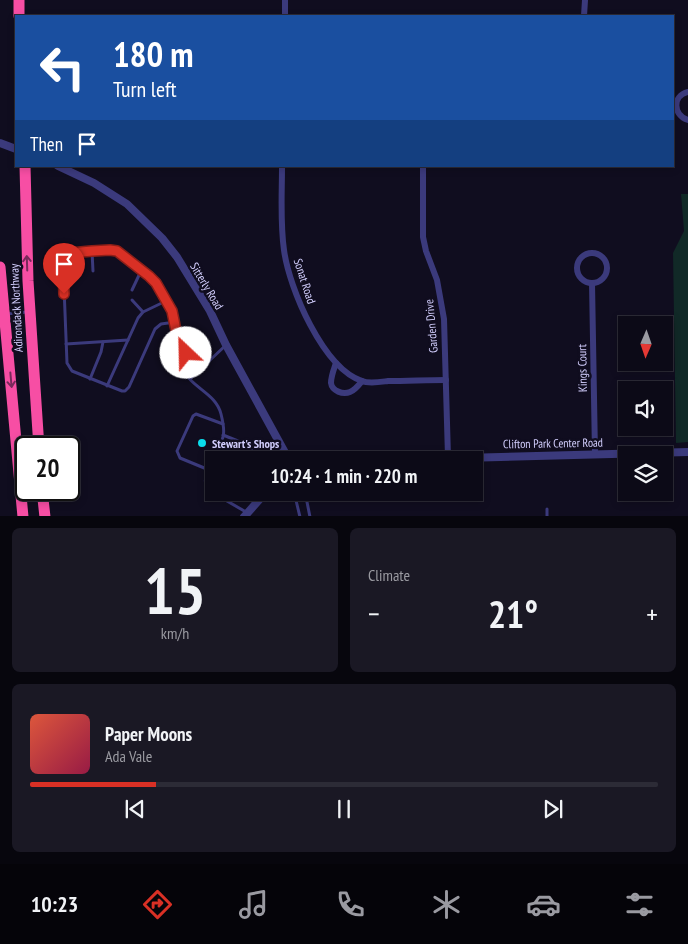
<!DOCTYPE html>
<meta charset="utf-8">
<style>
:root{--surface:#0c0a17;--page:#1a1824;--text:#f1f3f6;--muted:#9a9aa1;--line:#2c2b36;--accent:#d93025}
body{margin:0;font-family:"PT Sans Narrow",sans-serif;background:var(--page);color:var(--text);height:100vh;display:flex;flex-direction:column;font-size:19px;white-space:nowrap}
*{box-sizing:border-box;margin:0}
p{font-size:16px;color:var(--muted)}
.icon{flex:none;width:28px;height:28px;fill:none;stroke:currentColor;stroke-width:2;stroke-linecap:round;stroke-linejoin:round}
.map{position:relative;height:516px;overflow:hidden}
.drawer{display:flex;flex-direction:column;gap:12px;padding:12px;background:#07060d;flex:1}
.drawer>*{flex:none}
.hud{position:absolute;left:15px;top:15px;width:659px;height:152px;border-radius:0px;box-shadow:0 2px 8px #0003,0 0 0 1px var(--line);background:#1a4fa0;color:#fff;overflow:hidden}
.needle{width:32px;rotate:182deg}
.buttons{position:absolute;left:618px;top:316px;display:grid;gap:10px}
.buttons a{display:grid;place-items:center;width:55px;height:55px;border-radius:0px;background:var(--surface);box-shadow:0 2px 8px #0003,0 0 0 1px var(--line);font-size:25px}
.speed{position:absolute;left:15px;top:436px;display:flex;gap:10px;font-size:25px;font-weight:700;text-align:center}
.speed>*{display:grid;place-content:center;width:65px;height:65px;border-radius:50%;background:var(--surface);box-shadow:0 2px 8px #0003,0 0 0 1px var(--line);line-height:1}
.speed .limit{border:2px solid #111;border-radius:8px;background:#fff;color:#111}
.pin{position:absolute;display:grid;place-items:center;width:42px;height:42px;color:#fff;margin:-51px -21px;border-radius:50% 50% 50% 0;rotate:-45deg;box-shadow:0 0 5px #0007}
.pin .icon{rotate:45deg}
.me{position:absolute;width:55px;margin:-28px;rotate:336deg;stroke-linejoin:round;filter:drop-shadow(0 0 4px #0008)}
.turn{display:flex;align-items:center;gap:18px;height:105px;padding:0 15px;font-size:22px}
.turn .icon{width:65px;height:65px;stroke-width:2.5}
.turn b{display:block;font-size:35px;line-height:42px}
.then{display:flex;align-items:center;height:48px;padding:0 15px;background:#0003;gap:10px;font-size:19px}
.big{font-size:38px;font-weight:600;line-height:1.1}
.drawer .tile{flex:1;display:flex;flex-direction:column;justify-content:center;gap:8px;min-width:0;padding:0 18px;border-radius:8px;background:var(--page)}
.drawer .dial{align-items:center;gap:0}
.dial b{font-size:65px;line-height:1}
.song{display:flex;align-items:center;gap:15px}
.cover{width:60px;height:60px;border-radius:8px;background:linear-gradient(135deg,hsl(10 70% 55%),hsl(340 70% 35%))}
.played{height:5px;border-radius:2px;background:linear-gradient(90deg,var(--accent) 20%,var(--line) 20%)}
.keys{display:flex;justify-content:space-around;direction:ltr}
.heat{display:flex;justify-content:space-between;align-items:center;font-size:28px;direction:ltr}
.drawer .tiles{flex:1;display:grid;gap:12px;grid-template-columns:1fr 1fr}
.tile:last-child{grid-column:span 2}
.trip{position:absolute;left:205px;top:451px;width:278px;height:50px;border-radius:0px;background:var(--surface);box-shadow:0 2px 8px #0003,0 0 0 1px var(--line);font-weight:600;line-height:50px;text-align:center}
.menu{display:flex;height:80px;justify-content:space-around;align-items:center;background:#050409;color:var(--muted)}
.menu .icon{width:35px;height:35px}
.menu .selected{color:var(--accent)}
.menu b{font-size:22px;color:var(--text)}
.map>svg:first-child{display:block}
.green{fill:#112927}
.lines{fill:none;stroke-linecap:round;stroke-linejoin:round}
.service{stroke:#3b3a7c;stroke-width:3}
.minor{stroke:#3b3a7c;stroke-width:6}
.tertiary{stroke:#3b3a7c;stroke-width:8}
.motorway{stroke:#f74ea4;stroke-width:11}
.oneway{stroke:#782a5b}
.route-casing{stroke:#8d1f18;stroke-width:12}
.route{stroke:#d93025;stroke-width:9}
.poi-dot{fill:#0adcec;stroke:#100d1f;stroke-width:2}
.labels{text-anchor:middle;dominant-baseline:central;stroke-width:5;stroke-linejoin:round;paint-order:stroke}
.street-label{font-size:12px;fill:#d2cefd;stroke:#100d1f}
.poi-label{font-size:12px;font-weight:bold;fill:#d2cefd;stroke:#100d1f;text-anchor:start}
</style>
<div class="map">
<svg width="688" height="517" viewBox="0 0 688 517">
<rect width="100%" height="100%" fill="#100d1f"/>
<polygon class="green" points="681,194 688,194 688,442 676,443 673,253 684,231"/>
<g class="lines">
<g class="service">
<polyline points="92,251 93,271"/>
<polyline points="132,290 141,271"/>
<polyline points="132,300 143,312"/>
<polyline points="6,314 27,312"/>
<path d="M175,322L161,324L155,329L129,387L125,391H122L72,371L67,363L63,262L64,256C73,252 108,247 117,251C122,254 127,260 132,263C138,268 145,272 150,277C159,285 168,301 172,312C179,330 175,351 183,369C191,388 216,393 221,414C223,422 225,430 223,437C219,452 198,476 208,490L246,512"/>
<polyline points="66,344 128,340"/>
<polyline points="179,346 186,353 208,360"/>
<polyline points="90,379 101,352 103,342"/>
<polyline points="190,379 226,345"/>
<polyline points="107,386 138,318 143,312 166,301"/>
<polyline points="223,435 248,445 253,448 250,460"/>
<polyline points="214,472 180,458 177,451 193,416 196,414 223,424"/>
<polyline points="294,492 300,517"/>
<polyline points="305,492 310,517"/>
<polyline points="547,517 547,509"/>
</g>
<g class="minor">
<polyline points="285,0 285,16"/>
<polyline points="584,16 585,0"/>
<path d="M688,92C672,96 673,115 688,120"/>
<path d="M282,166C282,194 280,223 284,250C289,288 323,368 362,381C369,384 380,382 388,381C407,381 427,380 446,380"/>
<polyline points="423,166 423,237 426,251 437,280 444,319 448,457"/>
<circle cx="592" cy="268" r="15"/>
<polyline points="592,283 595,454"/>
<path d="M336,363C334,369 331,376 331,383C332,391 343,395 350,392C355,390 358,386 362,381"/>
</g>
<g class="tertiary">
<polyline points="0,143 16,149"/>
<polyline points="58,166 94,183 127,204 162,238 177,257 210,311 226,345 289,460"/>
<polyline points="388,460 688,452"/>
<polyline points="244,517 266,492"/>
</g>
<g class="motorway">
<polyline points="19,0 19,16"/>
<polyline points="25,166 28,281 39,448"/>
<polyline points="0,267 23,517"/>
<polyline points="42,490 45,517"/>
</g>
</g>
<defs><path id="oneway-shaft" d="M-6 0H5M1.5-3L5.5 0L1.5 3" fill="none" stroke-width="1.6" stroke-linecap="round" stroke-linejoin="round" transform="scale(1.25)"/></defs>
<g class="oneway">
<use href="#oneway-shaft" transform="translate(27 263) rotate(-92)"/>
<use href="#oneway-shaft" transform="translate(11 380) rotate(85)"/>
</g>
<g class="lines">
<g class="route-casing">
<polyline id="route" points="64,294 63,262 64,256 70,253 92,251 110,250 117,251 149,276 156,283 172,311 179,345 186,353"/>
</g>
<use href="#route" class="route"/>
</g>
<circle class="poi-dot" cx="202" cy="443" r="5"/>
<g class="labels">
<g class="street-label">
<text transform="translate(305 281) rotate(72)">Sonat Road</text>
<text transform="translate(207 286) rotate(59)">Sitterly Road</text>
<text transform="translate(16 308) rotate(-93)">Adirondack Northway</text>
<text transform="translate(431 326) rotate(-95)">Garden Drive</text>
<text transform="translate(582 368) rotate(-91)">Kings Court</text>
<text transform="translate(553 443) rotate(-1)">Clifton Park Center Road</text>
</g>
<g class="poi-label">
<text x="212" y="443">Stewart's Shops</text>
</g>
</g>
</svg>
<div class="buttons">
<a><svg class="needle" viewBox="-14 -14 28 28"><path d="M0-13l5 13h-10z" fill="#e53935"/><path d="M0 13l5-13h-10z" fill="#9a9aa1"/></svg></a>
<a><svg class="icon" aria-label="sound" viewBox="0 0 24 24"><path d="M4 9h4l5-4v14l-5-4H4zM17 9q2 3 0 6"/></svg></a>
<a><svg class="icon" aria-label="layers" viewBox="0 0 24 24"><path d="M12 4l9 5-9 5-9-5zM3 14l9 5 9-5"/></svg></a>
</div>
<div class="speed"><div class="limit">20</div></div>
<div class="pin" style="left:64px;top:294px;background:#d93025"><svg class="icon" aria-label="arrive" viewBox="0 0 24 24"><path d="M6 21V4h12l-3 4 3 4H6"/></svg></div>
<svg class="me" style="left:186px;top:353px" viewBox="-20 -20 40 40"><circle r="19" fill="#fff"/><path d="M0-13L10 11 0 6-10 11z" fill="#d93025"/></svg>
<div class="trip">10:24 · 1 min · 220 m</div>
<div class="hud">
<div class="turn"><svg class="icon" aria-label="left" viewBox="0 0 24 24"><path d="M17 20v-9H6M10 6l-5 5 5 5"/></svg><div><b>180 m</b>Turn left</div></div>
<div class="then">Then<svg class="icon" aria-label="arrive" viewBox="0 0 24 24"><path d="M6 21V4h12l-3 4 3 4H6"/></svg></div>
</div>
</div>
<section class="drawer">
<div class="tiles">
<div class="tile dial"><b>15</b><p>km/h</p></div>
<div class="tile"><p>Climate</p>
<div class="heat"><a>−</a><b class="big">21°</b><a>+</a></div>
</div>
<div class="tile">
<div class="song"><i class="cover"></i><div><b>Paper Moons</b><p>Ada Vale</p></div></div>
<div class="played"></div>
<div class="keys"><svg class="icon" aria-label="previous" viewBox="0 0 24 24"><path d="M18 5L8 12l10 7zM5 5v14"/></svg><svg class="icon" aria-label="pause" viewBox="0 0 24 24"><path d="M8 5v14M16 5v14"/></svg><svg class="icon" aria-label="next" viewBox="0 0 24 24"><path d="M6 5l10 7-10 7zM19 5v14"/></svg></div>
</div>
</div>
</section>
<nav class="menu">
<b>10:23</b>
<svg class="icon selected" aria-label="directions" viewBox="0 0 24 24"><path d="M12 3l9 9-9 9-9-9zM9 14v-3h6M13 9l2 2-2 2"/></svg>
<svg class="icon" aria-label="music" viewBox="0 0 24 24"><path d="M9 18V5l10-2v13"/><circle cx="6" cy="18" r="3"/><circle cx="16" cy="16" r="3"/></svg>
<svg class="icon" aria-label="phone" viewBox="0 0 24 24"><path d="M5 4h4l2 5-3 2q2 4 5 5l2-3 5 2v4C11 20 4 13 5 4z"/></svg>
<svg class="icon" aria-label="climate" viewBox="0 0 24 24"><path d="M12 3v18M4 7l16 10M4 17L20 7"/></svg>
<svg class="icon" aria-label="car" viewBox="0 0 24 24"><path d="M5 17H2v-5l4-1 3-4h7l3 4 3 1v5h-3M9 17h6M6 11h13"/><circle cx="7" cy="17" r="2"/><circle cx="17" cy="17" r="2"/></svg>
<svg class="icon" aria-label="filters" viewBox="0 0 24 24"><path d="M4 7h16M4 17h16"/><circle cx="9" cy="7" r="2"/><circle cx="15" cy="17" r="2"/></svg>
</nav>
